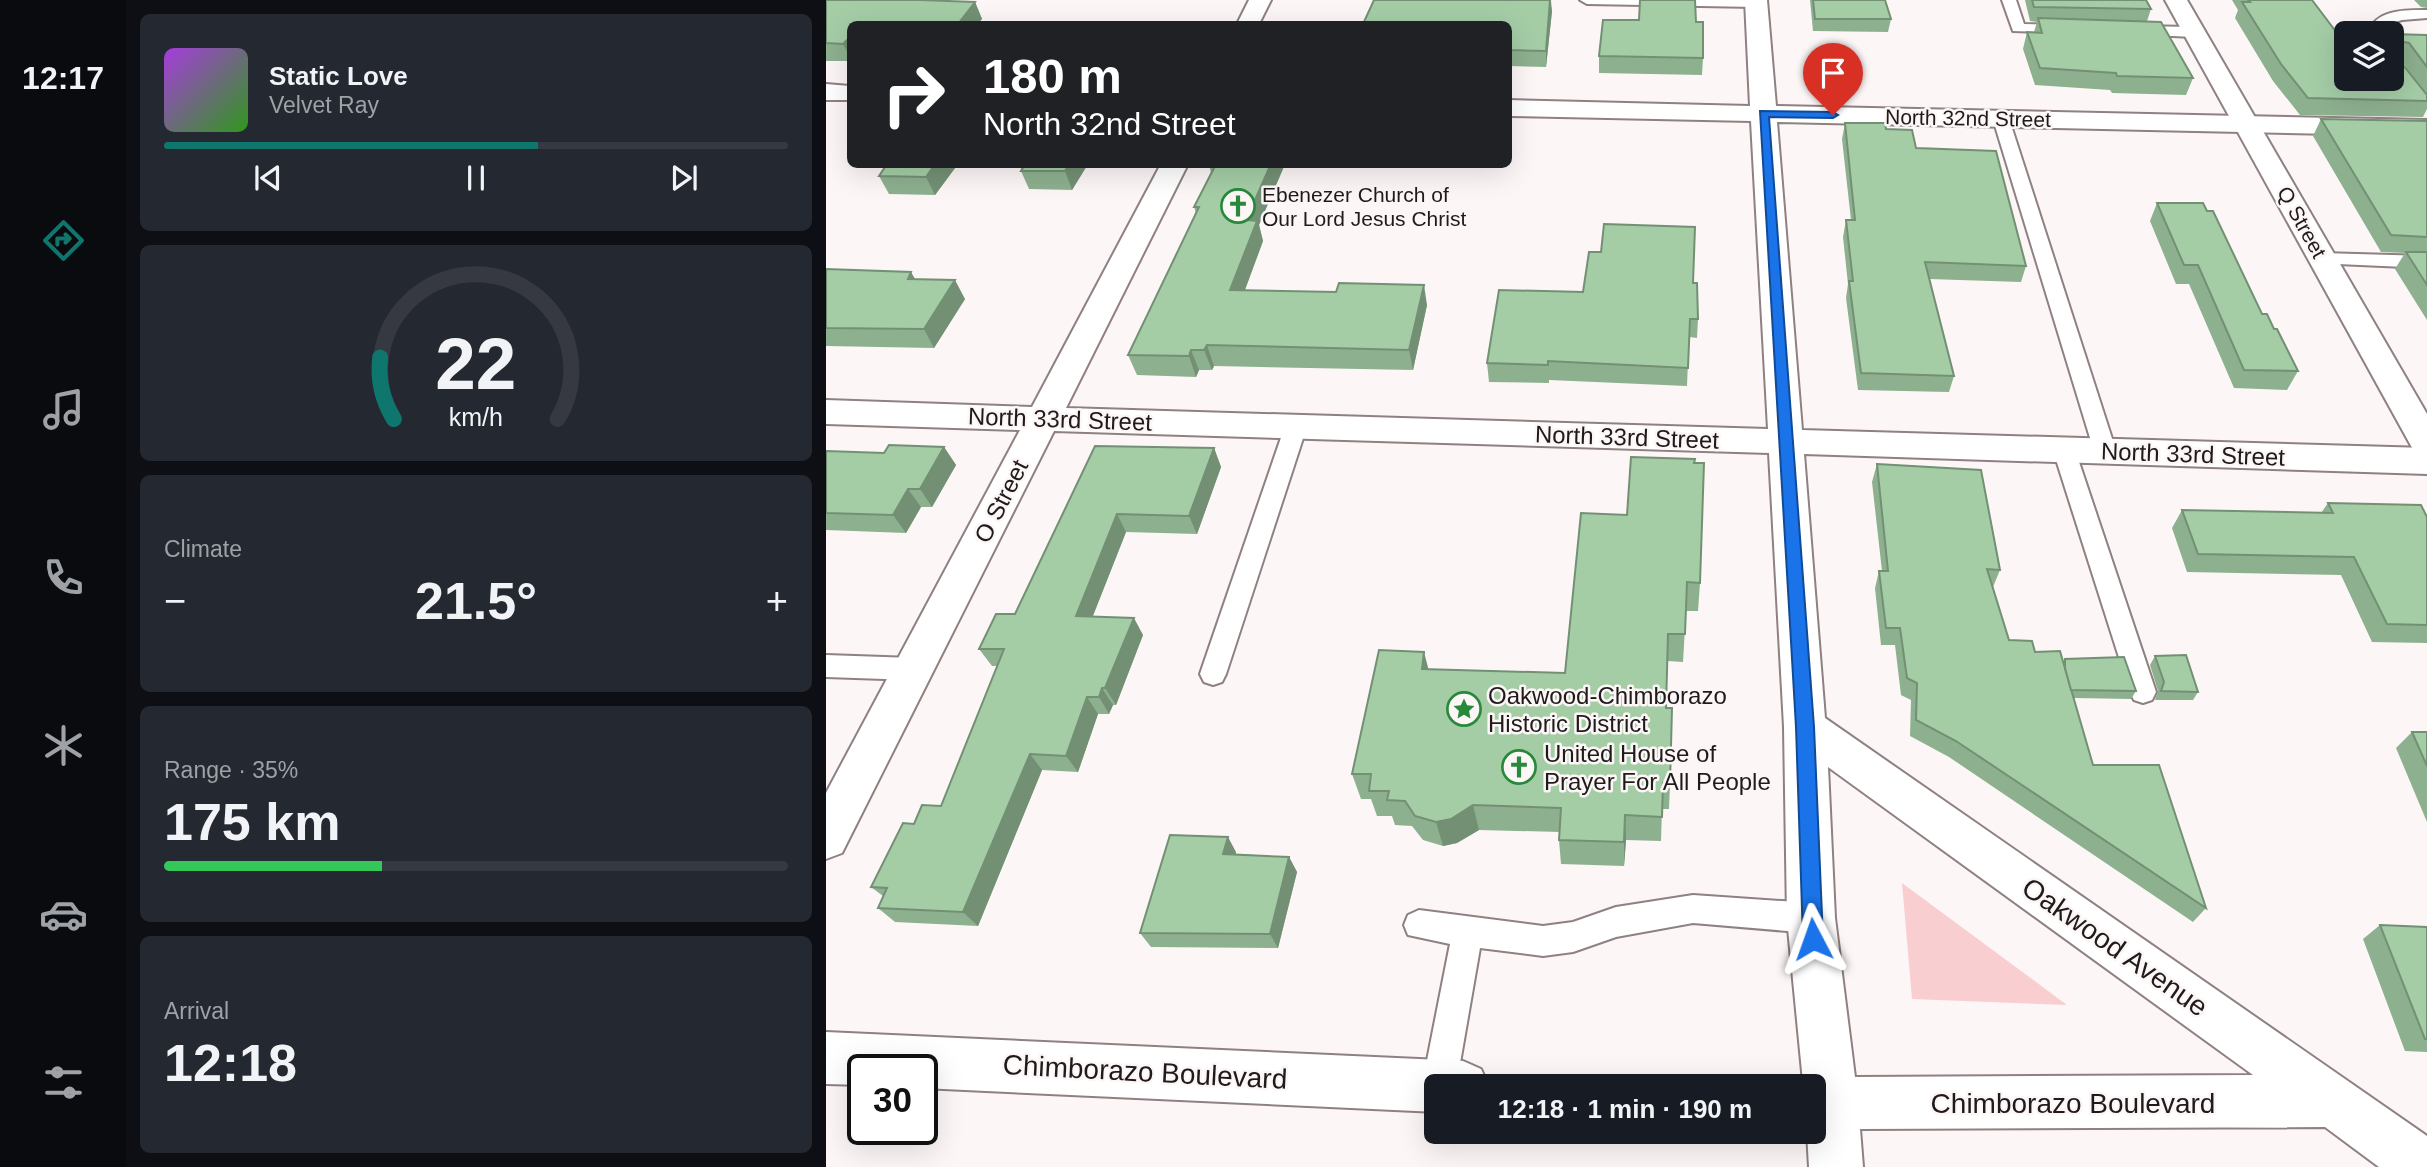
<!DOCTYPE html>
<meta charset="utf-8">
<style>
:root{--surface:#171b24;--page:#242831;--text:#f1f3f6;--muted:#9ea1a6;--line:#363941;--accent:#0f766e}
body{margin:0;font-family:Arial,sans-serif;background:var(--page);color:var(--text);height:100vh;display:flex;flex-direction:column;font-size:26px;white-space:nowrap}
*{box-sizing:border-box;margin:0}
p{font-size:23px;color:var(--muted)}
.icon{flex:none;width:38px;height:38px;fill:none;stroke:currentColor;stroke-width:2;stroke-linecap:round;stroke-linejoin:round}
.map{position:relative;flex:1;overflow:hidden}
.drawer{display:flex;flex-direction:column;gap:14px;padding:14px;background:#0d0f14;width:700px}
.drawer>*{flex:none}
.top-card{position:absolute;left:21px;top:21px;width:665px;height:147px;border-radius:10px;box-shadow:0 7px 28px #0002;background:#202124;color:#fff;overflow:hidden}
.buttons{position:absolute;left:1508px;top:21px;display:grid;gap:14px}
.buttons a{display:grid;place-items:center;width:70px;height:70px;border-radius:10px;background:var(--surface);box-shadow:0 7px 28px #0002;font-size:35px}
.speed{position:absolute;left:21px;top:1054px;display:flex;gap:14px;font-size:35px;font-weight:700;text-align:center}
.speed>*{display:grid;place-content:center;width:91px;height:91px;border-radius:50%;background:var(--surface);box-shadow:0 7px 28px #0002;line-height:1}
.speed .limit{border:4px solid #111;border-radius:10px;background:#fff;color:#111}
.pin{position:absolute;display:grid;place-items:center;width:60px;height:60px;color:#fff;margin:-72px -30px;border-radius:50% 50% 50% 0;rotate:-45deg;box-shadow:0 0 7px #0007}
.pin .icon{rotate:45deg}
.me{position:absolute;width:77px;margin:-38px;rotate:356deg;stroke-linejoin:round;filter:drop-shadow(0 0 5px #0008)}
.turn{display:flex;align-items:center;gap:24px;height:147px;padding:0 21px;font-size:32px}
.turn .icon{width:91px;height:91px;stroke-width:2.5}
.turn b{display:block;font-size:49px;line-height:60px}
.big{font-size:52px;font-weight:800;line-height:1.1}
.drawer .tile{flex:1;display:flex;flex-direction:column;justify-content:center;gap:10px;min-width:0;padding:0 24px;border-radius:10px;background:var(--page)}
.drawer .dial{align-items:center;gap:0}
.dial svg{height:182px;overflow:visible;fill:none;stroke:var(--line);stroke-width:7;stroke-linecap:round;text-anchor:middle}
.dial text{fill:var(--text);stroke:none}
.song{display:flex;align-items:center;gap:21px}
.cover{width:84px;height:84px;border-radius:10px;background:linear-gradient(135deg,hsl(280 70% 55%),hsl(110 70% 35%))}
.played{height:7px;border-radius:4px;background:linear-gradient(90deg,var(--accent) 60%,var(--line) 60%)}
.keys{display:flex;justify-content:space-around;direction:ltr}
.heat{display:flex;justify-content:space-between;align-items:center;font-size:38px;direction:ltr}
.charge{height:10px;border-radius:5px;background:linear-gradient(90deg,#34c759 35%,var(--line) 0)}
.trip{position:absolute;left:598px;top:1074px;width:402px;height:70px;border-radius:10px;background:var(--surface);box-shadow:0 7px 28px #0002;font-weight:800;line-height:70px;text-align:center}
main{display:flex;flex:1;min-height:0}
.dock{display:flex;flex-direction:column;width:126px;justify-content:space-around;align-items:center;background:#090b0e;color:var(--muted)}
.dock .icon{width:49px;height:49px}
.dock .current{color:var(--accent)}
.dock b{font-size:32px;color:var(--text)}
.map>svg:first-child{display:block}
.green{fill:#f9ced1}
.lines{fill:none;stroke-linecap:round;stroke-linejoin:round}
.lane-casing{stroke:#8f8081;stroke-width:4}
.street-casing{stroke:#8f8081;stroke-width:4}
.secondary-casing{stroke:#8f8081;stroke-width:4}
.lane{fill:#fff;fill-rule:evenodd}
.street{fill:#fff;fill-rule:evenodd}
.secondary{fill:#fff;fill-rule:evenodd}
.wall{fill:#8db08f;fill-rule:evenodd}
.shaded-wall{fill:#739074}
.building{fill:#a4cda6;stroke:#739074;stroke-width:2}
.route{fill:#1a73e8;stroke:#114b97;stroke-width:2}
.labels{text-anchor:middle;dominant-baseline:central;stroke-width:5;stroke-linejoin:round;paint-order:stroke}
.far-street-label{font-size:21px;fill:#201b1b;stroke:#fdf6f7}
.far-poi-label{font-size:21px;fill:#201b1b;stroke:#fdf6f7;text-anchor:start}
.street-label{font-size:24px;fill:#201b1b;stroke:#fdf6f7}
.poi-label{font-size:24px;fill:#201b1b;stroke:#fdf6f7;text-anchor:start}
.near-street-label{font-size:28px;fill:#201b1b;stroke:#fdf6f7}
</style>
<main>
<nav class="dock">
<b>12:17</b>
<svg class="icon current" aria-label="directions" viewBox="0 0 24 24"><path d="M12 3l9 9-9 9-9-9zM9 14v-3h6M13 9l2 2-2 2"/></svg>
<svg class="icon" aria-label="music" viewBox="0 0 24 24"><path d="M9 18V5l10-2v13"/><circle cx="6" cy="18" r="3"/><circle cx="16" cy="16" r="3"/></svg>
<svg class="icon" aria-label="phone" viewBox="0 0 24 24"><path d="M5 4h4l2 5-3 2q2 4 5 5l2-3 5 2v4C11 20 4 13 5 4z"/></svg>
<svg class="icon" aria-label="climate" viewBox="0 0 24 24"><path d="M12 3v18M4 7l16 10M4 17L20 7"/></svg>
<svg class="icon" aria-label="car" viewBox="0 0 24 24"><path d="M5 17H2v-5l4-1 3-4h7l3 4 3 1v5h-3M9 17h6M6 11h13"/><circle cx="7" cy="17" r="2"/><circle cx="17" cy="17" r="2"/></svg>
<svg class="icon" aria-label="filters" viewBox="0 0 24 24"><path d="M4 7h16M4 17h16"/><circle cx="9" cy="7" r="2"/><circle cx="15" cy="17" r="2"/></svg>
</nav>
<section class="drawer">
<div class="tile">
<div class="song"><i class="cover"></i><div><b>Static Love</b><p>Velvet Ray</p></div></div>
<div class="played"></div>
<div class="keys"><svg class="icon" aria-label="previous" viewBox="0 0 24 24"><path d="M18 5L8 12l10 7zM5 5v14"/></svg><svg class="icon" aria-label="pause" viewBox="0 0 24 24"><path d="M8 5v14M16 5v14"/></svg><svg class="icon" aria-label="next" viewBox="0 0 24 24"><path d="M6 5l10 7-10 7zM19 5v14"/></svg></div>
</div>
<div class="tile dial"><svg viewBox="0 0 100 80">
<path d="M14 69A42 42 0 1 1 86 69"/>
<path d="M14 69A42 42 0 0 1 8 42" stroke="#0f766e"/>
<text x="50" y="56" font-size="32" font-weight="700">22</text>
<text x="50" y="72" font-size="11">km/h</text>
</svg></div>
<div class="tile"><p>Climate</p>
<div class="heat"><a>−</a><b class="big">21.5°</b><a>+</a></div>
</div>
<div class="tile"><p>Range · 35%</p><b class="big">175 km</b><div class="charge"></div></div>
<div class="tile"><p>Arrival</p><b class="big">12:18</b></div>
</section>
<div class="map">
<svg width="1601" height="1167" viewBox="0 0 1601 1167">
<rect width="100%" height="100%" fill="#fdf6f7"/>
<polygon class="green" points="1076,883 1241,1005 1086,999"/>
<g class="lines">
<g class="lane-casing">
<g id="lane">
<polygon points="754,0 935,0 937,3 930,7 761,4"/>
<polygon points="1176,0 1190,0 1198,24 1243,25 1250,29 1243,33 1187,31"/>
<path d="M1601,10V18L1576,20L1560,25L1557,33H1542C1550,9 1579,10 1601,10Z"/>
<polygon points="1307,26 1368,27 1376,32 1368,37 1302,34 1299,31 1302,28"/>
<polygon points="1175,114 1183,119 1290,451 1287,457 1279,459 1271,457 1268,451 1167,119"/>
<polygon points="1496,253 1601,256 1601,268 1489,263 1487,259 1489,255"/>
<polygon points="470,418 478,421 481,426 400,674 396,682 387,685 378,682 374,674 459,426 462,421"/>
<polygon points="1238,442 1246,444 1249,450 1330,692 1326,700 1317,703 1308,700 1304,692 1227,450 1230,444"/>
<polygon points="0,655 87,658 96,661 100,669 96,677 87,680 0,677"/>
<polygon points="867,895 985,903 996,908 1000,918 996,928 985,933 867,923 790,937 747,952 717,956 654,948 630,1086 611,1087 611,1102 601,1098 596,1086 624,944 582,935 578,925 582,915 593,910 717,926 747,922 790,907"/>
</g>
</g>
<g class="street-casing">
<g id="street">
<polygon points="423,0 445,0 433,24 411,24"/>
<path d="M919,0H941L950,106L1601,120V136L951,122L976,430L1601,448V474L978,454L999,718L1601,1136V1167H1553L1499,1127L1034,1129L1037,1167H983L981,1132H989V1087H969L977,1082L961,918L958,727L943,453L228,431L16,853L0,859V793L194,430L0,424V400L206,407L335,164H362L240,408L942,429L925,121L682,116V100L924,106ZM1002,767L1427,1075L1029,1077L1009,918Z"/>
<polygon points="0,84 24,86 24,100 0,100"/>
<polygon points="0,1032 637,1061 655,1069 663,1087 611,1087 611,1112 96,1088 96,1069 37,1069 37,1085 0,1084"/>
</g>
</g>
<g class="secondary-casing">
<polygon id="secondary" points="1339,0 1361,0 1601,414 1601,456 1589,453 1584,444"/>
</g>
<use href="#lane" class="lane"/>
<use href="#street" class="street"/>
<use href="#secondary" class="secondary"/>
</g>
<g class="wall">
<polygon points="0,0 149,2 156,19 24,24 24,61 0,61"/>
<polygon points="548,0 725,0 726,11 720,67 682,66 682,24"/>
<polygon points="984,0 1059,0 1065,19 1062,32 987,31"/>
<polygon points="1199,0 1320,0 1325,9 1321,21 1367,78 1360,95 1286,93 1284,90 1209,85 1197,49 1201,32 1208,32 1211,22 1204,21"/>
<path d="M1406,0H1486L1511,33L1601,35V109L1597,117L1474,115L1447,81L1409,18L1412,10ZM1573,59H1574L1594,87L1573,60Z"/>
<polygon points="1588,0 1601,0 1601,8 1595,7"/>
<polygon points="813,20 870,22 877,58 876,75 773,73 773,56"/>
<polygon points="1495,119 1601,121 1601,320 1569,269 1579,253 1555,252 1487,136"/>
<polygon points="1019,123 1060,129 1090,148 1200,266 1195,282 1103,279 1128,376 1123,392 1032,390 1020,298 1022,284 1017,237 1020,220 1025,220 1016,139"/>
<polygon points="61,164 132,164 109,195 63,194 53,176"/>
<polygon points="199,164 262,164 246,190 203,189 195,171"/>
<polygon points="383,164 459,164 433,225 437,241 419,290 601,305 587,370 388,366 386,370 373,370 370,377 311,375 302,355 370,213 368,207 385,173"/>
<polygon points="1331,203 1448,329 1472,371 1461,390 1408,388 1363,284 1350,284 1324,221"/>
<polygon points="0,269 89,279 139,299 108,348 0,346"/>
<polygon points="867,283 872,319 871,338 863,337 861,386 723,380 723,383 663,382 661,363 757,292"/>
<polygon points="269,446 388,448 395,467 371,534 300,532 267,616 317,635 290,705 287,705 283,714 272,714 252,772 216,770 152,926 69,922 52,908 57,896 45,887 88,824 115,806 171,666 166,666 153,649 189,614"/>
<polygon points="118,447 130,465 106,507 95,507 80,533 0,530 0,451 58,453"/>
<polygon points="868,463 874,583 872,611 860,611 857,662 841,661 840,708 844,784 843,809 836,809 835,841 800,840 798,866 735,864 733,840 734,832 653,830 631,843 617,846 597,840 586,826 569,825 566,816 551,816 545,799 535,799 526,774 602,669 739,673 801,515"/>
<polygon points="1051,464 1174,570 1167,587 1166,587 1183,640 1209,652 1237,662 1239,659 1310,691 1305,699 1248,698 1267,765 1380,908 1367,922 1123,757 1084,736 1085,700 1075,695 1069,645 1055,645 1049,588 1053,571 1056,571 1046,482"/>
<polygon points="1502,503 1601,517 1601,643 1546,642 1515,575 1361,572 1346,528 1356,510 1495,513"/>
<polygon points="1329,656 1372,692 1367,700 1329,700 1332,691 1324,665"/>
<polygon points="1586,732 1601,732 1601,822 1570,748"/>
<polygon points="410,852 410,854 463,857 471,872 452,948 325,947 314,933"/>
<polygon points="1554,925 1601,927 1601,1052 1579,1051 1537,939"/>
</g>
<g class="shaded-wall">
<polygon points="724,0 726,11 720,67 720,51"/>
<polygon points="149,2 156,19 152,24 132,24"/>
<polygon points="24,37 24,57 17,44"/>
<polygon points="109,164 132,164 109,195 100,177"/>
<polygon points="243,164 262,164 246,190 239,171"/>
<polygon points="445,164 459,164 433,225 437,241 411,311 404,290 420,220"/>
<polygon points="85,272 96,291 82,279"/>
<polygon points="129,280 139,299 108,348 98,329"/>
<polygon points="598,285 601,305 587,370 583,350"/>
<polygon points="381,345 388,366 386,370 378,350"/>
<polygon points="365,350 373,370 370,377 363,356"/>
<polygon points="118,447 130,465 106,507 94,489"/>
<polygon points="388,448 395,467 371,534 363,516"/>
<polygon points="82,489 95,507 80,533 67,515"/>
<polygon points="291,514 300,532 260,633 250,616"/>
<polygon points="308,618 317,635 290,705 279,688"/>
<polygon points="598,652 605,679 596,669"/>
<polygon points="276,688 287,705 283,714 273,697"/>
<polygon points="261,697 272,714 252,772 240,756"/>
<polygon points="204,754 216,770 152,926 137,912"/>
<polygon points="647,805 653,830 631,843 617,846 610,822"/>
<polygon points="799,815 800,840 798,866 798,842"/>
<polygon points="402,837 410,852 406,869 397,854"/>
<polygon points="463,857 471,872 452,948 444,934"/>
</g>
<g class="building">
<polygon points="0,0 94,0 149,2 132,24 24,24 24,37 17,44 0,43"/>
<polygon points="548,0 724,0 720,51 682,50 682,24 537,24"/>
<polygon points="814,0 869,0 870,22 877,22 877,58 773,56 777,20 813,20"/>
<polygon points="987,0 1059,0 1065,19 989,19"/>
<polygon points="1206,0 1320,0 1325,9 1208,7"/>
<polygon points="1422,0 1486,0 1511,33 1543,33 1521,33 1521,79 1566,79 1566,34 1601,35 1601,67 1583,43 1573,41 1573,60 1601,95 1601,101 1482,98 1455,64 1416,2 1424,2"/>
<polygon points="1212,18 1335,22 1367,78 1291,76 1290,73 1214,68 1201,32 1216,33"/>
<polygon points="1495,119 1601,121 1601,237 1565,235"/>
<polygon points="1019,123 1059,123 1060,129 1086,130 1090,148 1170,151 1200,266 1099,262 1128,376 1035,373 1023,281 1027,281 1020,220 1029,220"/>
<polygon points="61,164 109,164 100,177 53,176"/>
<polygon points="199,164 243,164 239,171 195,171"/>
<polygon points="390,164 445,164 420,220 431,221 404,290 510,292 513,283 598,285 583,350 381,345 378,350 365,350 363,356 302,355 373,207 368,207"/>
<polygon points="1331,203 1377,203 1381,211 1387,211 1436,314 1441,314 1448,329 1451,329 1472,371 1418,370 1372,265 1358,265"/>
<polygon points="778,224 869,227 867,283 871,283 872,319 864,319 862,368 722,361 722,365 661,363 673,290 757,292 763,252 775,252"/>
<polygon points="1580,252 1601,252 1601,285"/>
<polygon points="0,269 85,272 82,279 129,280 98,329 0,328"/>
<polygon points="63,445 118,447 94,489 82,489 67,515 0,513 0,451 58,453"/>
<polygon points="269,446 388,448 363,516 291,514 250,616 308,618 279,688 276,688 273,697 261,697 240,756 204,754 137,912 52,908 61,888 45,887 77,823 88,824 96,805 115,806 178,649 153,649 170,614 189,614"/>
<polygon points="805,457 869,459 868,463 878,463 874,583 861,582 859,634 842,634 840,708 846,708 844,784 837,783 836,817 799,815 798,842 733,840 735,808 647,805 625,819 610,822 589,816 579,801 561,800 563,791 543,791 545,774 526,774 553,650 598,652 596,669 739,673 755,513 801,515"/>
<polygon points="1051,464 1155,470 1174,570 1161,569 1183,640 1206,641 1209,652 1234,651 1267,765 1333,765 1380,908 1130,741 1090,720 1091,683 1081,678 1074,628 1060,628 1053,571 1062,571"/>
<polygon points="1502,503 1595,505 1601,517 1601,625 1561,624 1528,557 1372,554 1356,510 1507,513"/>
<polygon points="1360,655 1372,692 1335,691 1338,682 1329,656"/>
<polygon points="1298,657 1310,691 1245,690 1239,668 1239,659"/>
<polygon points="1586,732 1601,732 1601,766"/>
<polygon points="344,835 402,837 397,854 463,857 444,934 314,933"/>
<polygon points="1554,925 1601,927 1601,1039 1599,1039"/>
</g>
<polygon class="route" points="934,111 1007,112 1012,115 1007,118 943,117 988,727 997,939 994,946 987,948 980,946 977,939 970,727"/>
<defs>
<g id="church-ring" transform="scale(1.75)"><circle r="9.5" fill="#fdf6f7" stroke="#28883b" stroke-width="1.5"/><path d="M-1.2-6h2.4v3.5h3.3v2.4h-3.3V6h-2.4V-.1h-3.3v-2.4h3.3Z" fill="#28883b"/></g>
<g id="sight-ring" transform="scale(1.75)"><circle r="9.5" fill="#fdf6f7" stroke="#28883b" stroke-width="1.5"/><path d="M0-6L1.8-2.2L6-1.7L2.9 1.2L3.7 5.4L0 3.3L-3.7 5.4L-2.9 1.2L-6-1.7L-1.8-2.2Z" fill="#28883b"/></g>
</defs>
<g fill-rule="evenodd">
<use href="#church-ring" x="412" y="206"/>
<use href="#sight-ring" x="638" y="709"/>
<use href="#church-ring" x="693" y="767"/>
</g>
<g class="labels">
<g class="far-street-label">
<text transform="translate(1142 118) rotate(1)">North 32nd Street</text>
<text transform="translate(1476 222) rotate(61)">Q Street</text>
</g>
<g class="far-poi-label">
<text x="436" y="194">Ebenezer Church of<tspan x="436" dy="24">Our Lord Jesus Christ</tspan></text>
</g>
<g class="street-label">
<text transform="translate(234 419) rotate(2)">North 33rd Street</text>
<text transform="translate(801 437) rotate(2)">North 33rd Street</text>
<text transform="translate(1367 454) rotate(2)">North 33rd Street</text>
<text transform="translate(175 501) rotate(-63)">O Street</text>
</g>
<g class="poi-label">
<text x="662" y="695">Oakwood-Chimborazo<tspan x="662" dy="28">Historic District</tspan></text>
<text x="718" y="753">United House of<tspan x="718" dy="28">Prayer For All People</tspan></text>
</g>
<g class="near-street-label">
<text transform="translate(1289 947) rotate(35)">Oakwood Avenue</text>
<text transform="translate(319 1072) rotate(3)">Chimborazo Boulevard</text>
<text x="1247" y="1103">Chimborazo Boulevard</text>
</g>
</g>
</svg>
<div class="buttons">
<a><svg class="icon" aria-label="layers" viewBox="0 0 24 24"><path d="M12 4l9 5-9 5-9-5zM3 14l9 5 9-5"/></svg></a>
</div>
<div class="speed"><div class="limit">30</div></div>
<div class="pin" style="left:1007px;top:115px;background:#d93025"><svg class="icon" aria-label="arrive" viewBox="0 0 24 24"><path d="M6 21V4h12l-3 4 3 4H6"/></svg></div>
<svg class="me" style="left:987px;top:939px" viewBox="-20 -20 40 40"><path d="M0-17L14 15 0 8-14 15z" fill="#1a73e8" stroke="#fff" stroke-width="4"/></svg>
<div class="trip">12:18 · 1 min · 190 m</div>
<div class="top-card">
<div class="turn"><svg class="icon" aria-label="right" viewBox="0 0 24 24"><path d="M7 20v-9h11M14 6l5 5-5 5"/></svg><div><b>180 m</b>North 32nd Street</div></div>
</div>
</div>
</main>
